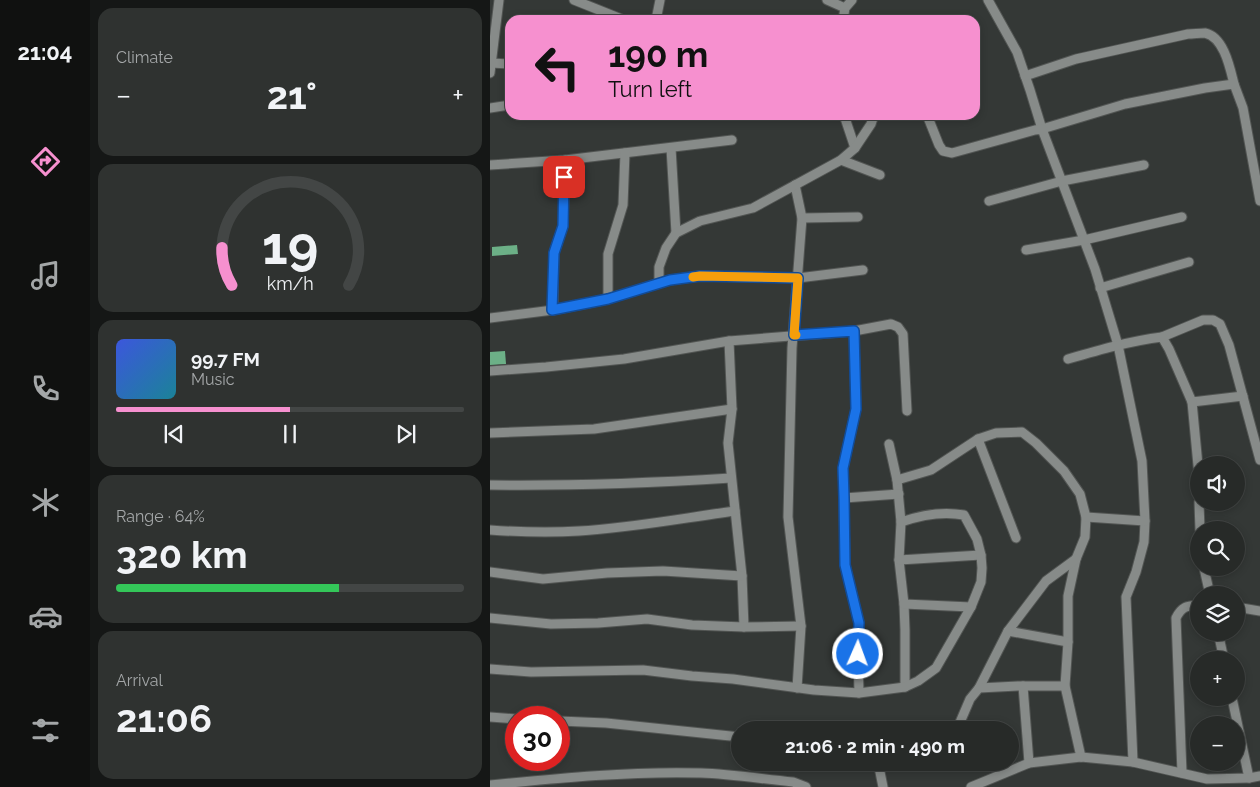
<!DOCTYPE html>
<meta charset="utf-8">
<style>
:root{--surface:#272a28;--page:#2f3230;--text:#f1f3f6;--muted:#a4a7a8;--line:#434645;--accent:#f690cf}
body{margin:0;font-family:Raleway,sans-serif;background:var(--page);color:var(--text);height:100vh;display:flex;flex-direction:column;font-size:19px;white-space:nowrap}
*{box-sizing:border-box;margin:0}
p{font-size:16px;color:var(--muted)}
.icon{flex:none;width:28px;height:28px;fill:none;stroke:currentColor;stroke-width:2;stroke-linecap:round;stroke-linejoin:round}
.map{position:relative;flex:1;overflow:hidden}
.drawer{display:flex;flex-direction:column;gap:8px;padding:8px;background:#151716;width:400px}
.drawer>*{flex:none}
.top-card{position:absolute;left:15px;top:15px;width:475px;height:105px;border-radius:15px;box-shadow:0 2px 8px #0003,0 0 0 1px var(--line);background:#f690cf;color:#111;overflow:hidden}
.buttons{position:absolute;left:700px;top:456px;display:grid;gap:10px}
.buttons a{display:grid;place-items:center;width:55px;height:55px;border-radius:50%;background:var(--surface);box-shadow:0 2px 8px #0003,0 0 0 1px var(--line);font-size:25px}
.speed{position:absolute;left:15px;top:706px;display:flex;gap:10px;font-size:25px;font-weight:700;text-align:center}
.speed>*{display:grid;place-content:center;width:65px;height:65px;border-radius:50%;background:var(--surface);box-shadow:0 2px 8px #0003,0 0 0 1px var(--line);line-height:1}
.speed .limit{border:8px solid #d22;background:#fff;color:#111}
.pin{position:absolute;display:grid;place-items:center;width:42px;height:42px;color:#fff;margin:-21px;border-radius:10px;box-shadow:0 2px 8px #0006}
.me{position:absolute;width:55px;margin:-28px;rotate:2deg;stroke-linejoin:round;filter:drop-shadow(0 0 4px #0008)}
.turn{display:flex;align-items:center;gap:18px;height:105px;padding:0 20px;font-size:22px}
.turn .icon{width:65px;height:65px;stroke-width:2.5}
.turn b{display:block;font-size:35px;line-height:42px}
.big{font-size:38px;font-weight:700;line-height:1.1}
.drawer .card{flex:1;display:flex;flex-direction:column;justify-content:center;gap:8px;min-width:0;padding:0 18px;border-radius:15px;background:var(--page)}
.drawer .dial{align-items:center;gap:0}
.dial svg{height:130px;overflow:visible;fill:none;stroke:var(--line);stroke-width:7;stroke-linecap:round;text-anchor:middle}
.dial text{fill:var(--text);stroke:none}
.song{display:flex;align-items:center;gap:15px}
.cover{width:60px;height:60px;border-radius:8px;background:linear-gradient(135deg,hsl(230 70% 55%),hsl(190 70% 35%))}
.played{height:5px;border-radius:2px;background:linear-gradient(90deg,var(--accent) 50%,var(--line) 50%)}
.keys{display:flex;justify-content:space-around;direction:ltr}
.heat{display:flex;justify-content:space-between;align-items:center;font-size:28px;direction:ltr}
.charge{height:8px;border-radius:4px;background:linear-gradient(90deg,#34c759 64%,var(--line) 0)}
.trip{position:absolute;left:241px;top:721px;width:288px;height:50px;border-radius:25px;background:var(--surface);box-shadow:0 2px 8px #0003,0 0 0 1px var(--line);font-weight:700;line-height:50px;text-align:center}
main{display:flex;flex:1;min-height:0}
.tabs{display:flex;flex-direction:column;width:90px;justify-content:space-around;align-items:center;background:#101110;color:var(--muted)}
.tabs .icon{width:35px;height:35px}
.tabs .on{color:var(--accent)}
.tabs b{font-size:22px;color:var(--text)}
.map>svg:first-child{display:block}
.building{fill:#6cb087}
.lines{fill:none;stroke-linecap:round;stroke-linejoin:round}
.street-casing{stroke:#525553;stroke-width:11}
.street{stroke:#878b89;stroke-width:9}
.route-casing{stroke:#114b97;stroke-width:12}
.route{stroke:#1a73e8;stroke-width:9}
.slow{stroke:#f59e0b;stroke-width:9}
</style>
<main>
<nav class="tabs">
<b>21:04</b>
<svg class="icon on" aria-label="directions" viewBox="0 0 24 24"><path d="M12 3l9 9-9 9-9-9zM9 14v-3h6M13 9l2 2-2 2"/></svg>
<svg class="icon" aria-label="music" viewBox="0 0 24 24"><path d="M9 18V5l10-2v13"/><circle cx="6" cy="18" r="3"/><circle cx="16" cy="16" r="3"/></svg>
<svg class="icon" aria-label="phone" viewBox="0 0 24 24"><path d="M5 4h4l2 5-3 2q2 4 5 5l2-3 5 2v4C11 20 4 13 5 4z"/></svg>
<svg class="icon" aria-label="climate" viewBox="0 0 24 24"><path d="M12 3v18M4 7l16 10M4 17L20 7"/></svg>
<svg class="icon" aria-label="car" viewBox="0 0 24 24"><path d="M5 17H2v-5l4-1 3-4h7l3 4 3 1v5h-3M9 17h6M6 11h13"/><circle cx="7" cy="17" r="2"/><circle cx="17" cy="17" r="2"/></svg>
<svg class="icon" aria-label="filters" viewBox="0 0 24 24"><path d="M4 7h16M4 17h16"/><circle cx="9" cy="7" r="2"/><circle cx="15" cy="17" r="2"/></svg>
</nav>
<section class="drawer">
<div class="card"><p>Climate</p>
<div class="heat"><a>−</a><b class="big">21°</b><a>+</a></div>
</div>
<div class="card dial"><svg viewBox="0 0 100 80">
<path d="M14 69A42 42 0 1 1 86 69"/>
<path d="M14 69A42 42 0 0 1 8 46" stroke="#f690cf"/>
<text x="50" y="56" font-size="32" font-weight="700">19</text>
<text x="50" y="72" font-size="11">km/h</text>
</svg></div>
<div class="card">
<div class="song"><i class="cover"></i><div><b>99.7 FM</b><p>Music</p></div></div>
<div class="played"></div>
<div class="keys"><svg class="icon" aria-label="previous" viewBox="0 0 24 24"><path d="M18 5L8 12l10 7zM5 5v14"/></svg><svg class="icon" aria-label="pause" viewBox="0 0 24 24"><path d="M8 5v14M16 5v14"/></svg><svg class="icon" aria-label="next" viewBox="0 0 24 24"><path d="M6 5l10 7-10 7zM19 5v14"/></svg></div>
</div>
<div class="card"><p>Range · 64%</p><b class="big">320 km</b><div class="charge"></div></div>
<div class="card"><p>Arrival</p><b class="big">21:06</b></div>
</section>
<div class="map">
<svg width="770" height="787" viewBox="0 0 770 787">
<rect width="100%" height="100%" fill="#343836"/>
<g class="building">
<polygon points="27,245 28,254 2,256 2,247"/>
<polygon points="15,351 16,364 0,365 0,352"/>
</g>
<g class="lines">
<g class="street-casing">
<g id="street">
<polyline points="84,0 134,20"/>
<polyline points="337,0 355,8"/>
<polyline points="498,0 527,52 540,90 552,129 635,104 715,88 744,84 753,108 770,201"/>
<polyline points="166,20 170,0"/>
<polyline points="353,20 355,8 362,0"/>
<polyline points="1,63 20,64"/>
<polyline points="0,73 9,0"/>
<path d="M535,76L586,59L698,34C703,34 710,33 715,33C734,37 740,68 744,84"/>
<polyline points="0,108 20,105"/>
<polyline points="354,115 365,148"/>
<polyline points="437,115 449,145 453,151 462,153 545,130 552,129 605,269 628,345 652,461 655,521 654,542 646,572 636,597 643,762"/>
<polyline points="181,148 186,233"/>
<polyline points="351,160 390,175"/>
<polyline points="0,165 75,160 242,140"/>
<polyline points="305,185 312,218 302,348 298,517 311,626 307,688"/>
<polyline points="499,201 572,181 654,165"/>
<polyline points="312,218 368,217"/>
<polyline points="536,250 594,240 692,217"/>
<polyline points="169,283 169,267 176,248 186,233 210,221 263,208 351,160 365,148 381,124 384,115"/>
<polyline points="610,288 699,262"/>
<polyline points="118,299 118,254 133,205 135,153"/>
<polyline points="63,310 64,253 73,226 75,160"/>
<polyline points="0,318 63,310 118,299 180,280 210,276 308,278 373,270"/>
<polyline points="364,331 366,409 353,468 354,498 355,565 369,623 368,654 369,693"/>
<polyline points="672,337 713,320 723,320 730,324 739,345 770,460"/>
<polyline points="239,341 242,409 238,443 252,576 254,627"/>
<path d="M578,359C609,350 640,341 672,337L679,349L702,402L753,396"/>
<polyline points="0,371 56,367 134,359 239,341 364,331 401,324 408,327 413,334 417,411"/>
<polyline points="702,402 709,476"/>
<polyline points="0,433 104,429 242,409"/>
<polyline points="488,439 526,538"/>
<polyline points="399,444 407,480 411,522 409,560 414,604 415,630 415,687"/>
<polyline points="407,480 441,470 488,439 506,433 532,432 546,443 574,471 590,494 596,517 595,537 586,559 578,596 578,642 575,686 591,757"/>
<path d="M0,485C80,486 161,483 241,478"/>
<polyline points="354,498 409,494"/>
<polyline points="709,502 710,530"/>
<polyline points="596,517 655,521"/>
<path d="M0,530C29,532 59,533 89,531C141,528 193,518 245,511"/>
<polyline points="409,560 491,555"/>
<polyline points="714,568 720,595"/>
<polyline points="0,572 53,579 117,573 173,571 252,576"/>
<polyline points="414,604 481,607"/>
<polyline points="746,607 770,611"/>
<polyline points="0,618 61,624 108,623 157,619 202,625 254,627 311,626"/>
<polyline points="518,631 578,642"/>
<polyline points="728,632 734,660"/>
<path d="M0,669L41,672L153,670L202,676L243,679L324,690L369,693L415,687L428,681L446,668L481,607L491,582L492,568L491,555L487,539L474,515C453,511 431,515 411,522"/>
<polyline points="533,686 539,763"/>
<polyline points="489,688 518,631 556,581 586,559"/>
<polyline points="742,698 759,778"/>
<polyline points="0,717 26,719"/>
<polyline points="69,721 116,723 250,737"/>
<polyline points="465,730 468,727 480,699 489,688 528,686 575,686"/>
<polyline points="388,762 393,787"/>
<path d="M692,773L686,618C692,606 697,606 709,605"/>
<path d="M0,785C70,778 141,771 211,773C241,774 272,779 303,782L316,787"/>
<polyline points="481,787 539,763 591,757 643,762 717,779 759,778 770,776"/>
</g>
</g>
<use href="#street" class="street"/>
</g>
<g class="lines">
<g class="route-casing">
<polyline id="route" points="74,177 73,226 64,253 62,310 118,299 180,280 210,276 308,278 304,335 364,331 366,409 353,468 354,498 355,565 369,623 368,654"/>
</g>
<use href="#route" class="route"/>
<polyline class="slow" points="203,277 210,276 308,278 304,335 306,335"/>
</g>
</svg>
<div class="buttons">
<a><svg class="icon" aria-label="sound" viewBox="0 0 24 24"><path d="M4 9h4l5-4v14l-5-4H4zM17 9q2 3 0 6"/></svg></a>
<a><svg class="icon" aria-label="search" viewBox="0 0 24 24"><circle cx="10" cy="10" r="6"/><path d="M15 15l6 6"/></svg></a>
<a><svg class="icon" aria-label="layers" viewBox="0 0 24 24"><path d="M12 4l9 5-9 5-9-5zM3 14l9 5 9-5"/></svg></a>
<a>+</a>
<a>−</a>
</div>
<div class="speed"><div class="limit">30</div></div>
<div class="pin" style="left:74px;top:177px;background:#d93025"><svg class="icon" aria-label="arrive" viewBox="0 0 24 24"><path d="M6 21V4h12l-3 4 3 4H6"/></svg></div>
<svg class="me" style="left:368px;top:654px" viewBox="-20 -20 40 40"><circle r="17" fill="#1a73e8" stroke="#fff" stroke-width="3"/><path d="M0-11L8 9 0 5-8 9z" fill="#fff"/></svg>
<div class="trip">21:06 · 2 min · 490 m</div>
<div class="top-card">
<div class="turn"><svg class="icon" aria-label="left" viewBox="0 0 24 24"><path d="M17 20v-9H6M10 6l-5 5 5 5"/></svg><div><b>190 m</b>Turn left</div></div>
</div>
</div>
</main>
